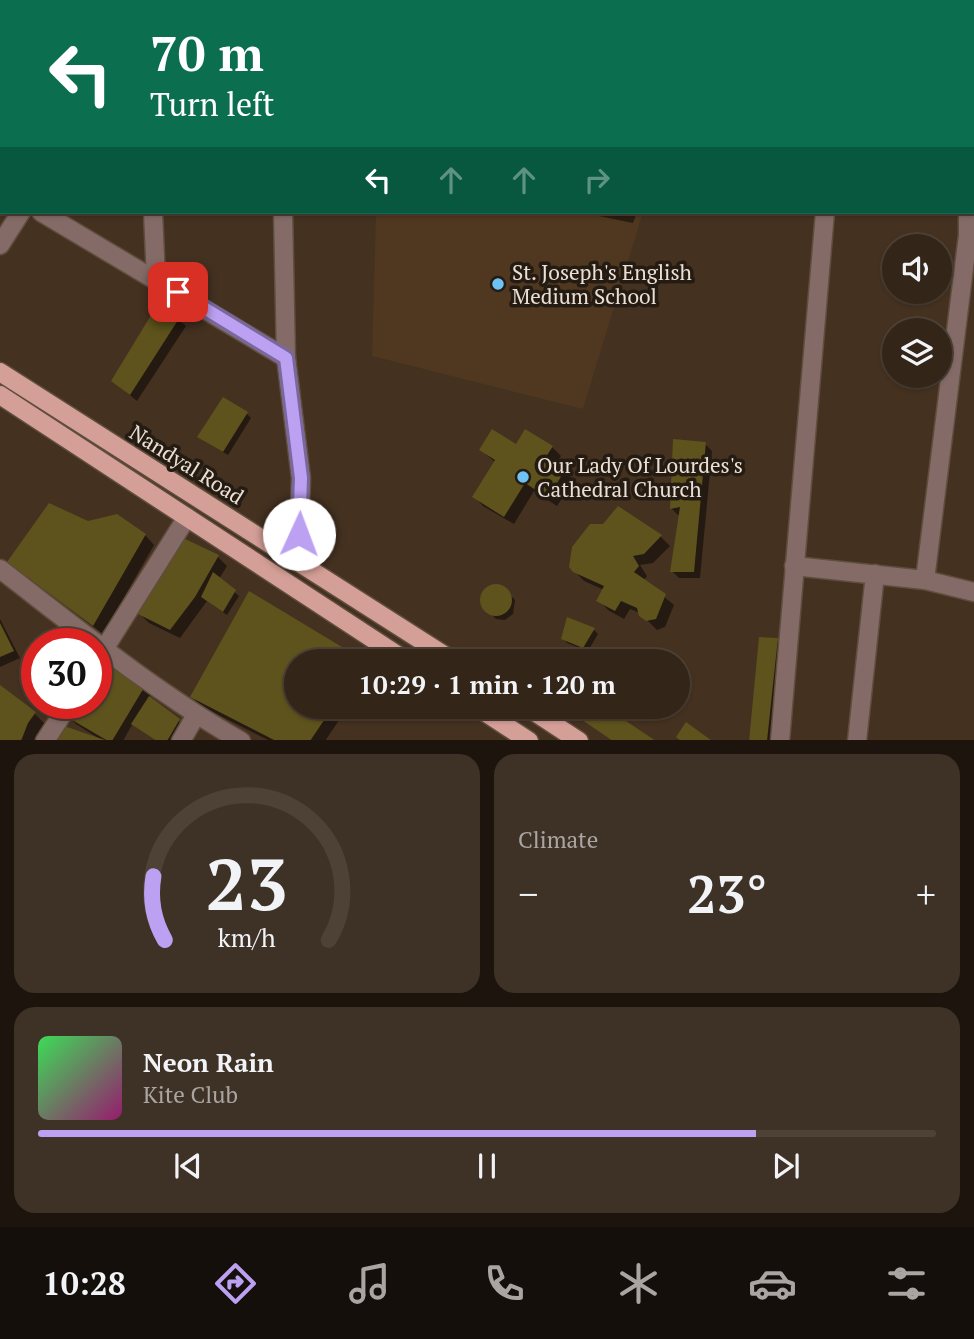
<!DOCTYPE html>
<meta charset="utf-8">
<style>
:root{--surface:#332518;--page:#3e3125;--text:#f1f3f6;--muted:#a9a5a2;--line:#4e4237;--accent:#bca0f2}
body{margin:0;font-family:"PT Serif",serif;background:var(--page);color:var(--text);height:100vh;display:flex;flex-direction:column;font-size:26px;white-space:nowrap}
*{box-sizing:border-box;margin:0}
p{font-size:23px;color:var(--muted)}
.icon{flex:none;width:38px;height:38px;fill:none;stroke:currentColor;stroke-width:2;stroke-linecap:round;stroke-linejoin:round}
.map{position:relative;height:740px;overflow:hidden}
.sheet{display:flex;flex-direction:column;gap:14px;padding:14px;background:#1c140d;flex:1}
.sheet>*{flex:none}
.hud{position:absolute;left:0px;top:0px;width:975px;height:214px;box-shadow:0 2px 5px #0004,0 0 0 2px var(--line);background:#0b6e4f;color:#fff;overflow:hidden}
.controls{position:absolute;left:882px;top:234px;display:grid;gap:14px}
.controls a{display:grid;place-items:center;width:70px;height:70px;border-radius:50%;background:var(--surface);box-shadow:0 2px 5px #0004,0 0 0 2px var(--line);font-size:35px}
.speed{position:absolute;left:21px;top:628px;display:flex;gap:14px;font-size:35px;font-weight:700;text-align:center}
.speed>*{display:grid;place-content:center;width:91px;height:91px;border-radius:50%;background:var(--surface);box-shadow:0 2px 5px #0004,0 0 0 2px var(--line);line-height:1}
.speed .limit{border:10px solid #d22;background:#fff;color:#111}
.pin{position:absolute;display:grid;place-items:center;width:60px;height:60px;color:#fff;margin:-30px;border-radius:14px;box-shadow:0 4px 10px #0006}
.me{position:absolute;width:77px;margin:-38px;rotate:2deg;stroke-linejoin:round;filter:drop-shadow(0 0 5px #0008)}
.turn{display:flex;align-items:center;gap:24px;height:147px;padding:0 35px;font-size:32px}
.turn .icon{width:91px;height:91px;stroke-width:2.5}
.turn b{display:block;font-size:49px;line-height:60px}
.lanes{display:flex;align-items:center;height:66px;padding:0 35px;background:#0003;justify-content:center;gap:35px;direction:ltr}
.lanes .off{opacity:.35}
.big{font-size:52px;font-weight:600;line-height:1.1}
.sheet .card{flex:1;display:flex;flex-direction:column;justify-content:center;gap:10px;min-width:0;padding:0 24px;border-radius:21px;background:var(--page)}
.sheet .dial{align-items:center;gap:0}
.dial svg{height:182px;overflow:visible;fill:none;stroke:var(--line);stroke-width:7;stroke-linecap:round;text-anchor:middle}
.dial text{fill:var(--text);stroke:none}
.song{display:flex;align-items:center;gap:21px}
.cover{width:84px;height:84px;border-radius:10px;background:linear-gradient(135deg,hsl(130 70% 55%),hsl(320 70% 35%))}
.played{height:7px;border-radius:4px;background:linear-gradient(90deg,var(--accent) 80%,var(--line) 80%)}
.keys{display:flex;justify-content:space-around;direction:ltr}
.heat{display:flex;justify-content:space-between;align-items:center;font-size:38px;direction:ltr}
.sheet .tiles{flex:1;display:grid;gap:14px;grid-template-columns:1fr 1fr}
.card:last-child{grid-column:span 2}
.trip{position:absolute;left:284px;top:649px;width:406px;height:70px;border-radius:35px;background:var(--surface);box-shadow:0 2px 5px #0004,0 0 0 2px var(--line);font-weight:600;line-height:70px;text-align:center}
.tab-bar{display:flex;height:112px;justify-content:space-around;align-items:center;background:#140f0a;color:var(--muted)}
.tab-bar .icon{width:49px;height:49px}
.tab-bar .active{color:var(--accent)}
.tab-bar b{font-size:32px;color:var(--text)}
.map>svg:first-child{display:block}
.built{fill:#503720}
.shadow{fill:#0007}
.building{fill:#5e531c}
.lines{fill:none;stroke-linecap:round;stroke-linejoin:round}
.minor-casing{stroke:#5f4d3d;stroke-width:21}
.major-casing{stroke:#5f4d3d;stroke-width:21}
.minor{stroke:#856b67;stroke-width:18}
.major{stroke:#d49f97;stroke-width:18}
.route-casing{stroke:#7a689d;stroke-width:18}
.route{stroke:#bca0f2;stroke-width:12}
.poi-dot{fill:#6fc2f4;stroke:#241b13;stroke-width:2.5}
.labels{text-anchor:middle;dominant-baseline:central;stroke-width:7;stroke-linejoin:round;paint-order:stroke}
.poi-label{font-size:21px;fill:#ece0d5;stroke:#241b13;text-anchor:start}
.street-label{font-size:21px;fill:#ece0d5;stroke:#241b13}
</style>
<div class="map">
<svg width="974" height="741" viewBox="0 0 974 741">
<rect width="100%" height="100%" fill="#443120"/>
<polygon class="built" points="376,212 643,212 583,409 372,356"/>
<g class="shadow">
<polygon points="579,212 637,212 633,223"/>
<polygon points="160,305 186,326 137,401 113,381"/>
<polygon points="247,414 251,418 228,455 204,441"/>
<polygon points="705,444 712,451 700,578 679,578 672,571 681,514 678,515 671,508"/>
<polygon points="516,446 552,447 561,456 555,465 574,480 557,506 534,491 514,524 483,506 474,496 495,462 481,450"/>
<polygon points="618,508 661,537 670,546 653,563 640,565 647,576 644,580 674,605 665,627 657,630 640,613 630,609 624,619 608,610 599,600 604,590 584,581 571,567"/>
<polygon points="88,523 145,535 154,545 103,634 10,562"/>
<polygon points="183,540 218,557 227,566 219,579 239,596 227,615 207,601 180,638 149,623 140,614"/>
<polygon points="489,587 503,588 515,600 513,614 505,620 496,619 481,603 483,594"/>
<polygon points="0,619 20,658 0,667"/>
<polygon points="594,630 598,634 588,651 567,643 563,638"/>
<polygon points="778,640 785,647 774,741 751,741"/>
<polygon points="296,662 296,707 348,707 325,741 270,741 201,706 192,697"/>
<polygon points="0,688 34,713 48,727 40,741 0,741"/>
<polygon points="144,688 151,695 149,698 183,725 173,741 157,741 133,723 123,741 103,741 76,724 69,717 77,704 96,704"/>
</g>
<g class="building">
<polygon points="159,302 180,317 130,395 111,381"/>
<polygon points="223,397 248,412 223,452 197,437"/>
<polygon points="492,429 516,444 525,429 553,446 546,457 565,470 548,498 525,483 504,517 472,497 495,460 479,450"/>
<polygon points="673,439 706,442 694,572 670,572 680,507 670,509"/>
<polygon points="49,503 88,521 117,514 146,534 93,626 7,562"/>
<polygon points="618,506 662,535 644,554 633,556 639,566 634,572 666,594 656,619 646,621 639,616 637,608 621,601 615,611 596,601 604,586 573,572 569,567 572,547 590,524 603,524"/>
<polygon points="183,538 219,555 195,597 170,630 138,614"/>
<polygon points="213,572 236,590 223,612 201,597"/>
<circle cx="496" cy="600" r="16"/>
<polygon points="249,591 367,662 296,662 296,707 333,707 310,741 276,741 190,697"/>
<polygon points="567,617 595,628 583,648 561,639"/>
<polygon points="0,623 14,651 0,657"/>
<polygon points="759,637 778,638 767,741 749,741"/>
<polygon points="101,663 145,686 112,741 108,741 67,717 75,704 96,704 96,670"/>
<polygon points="0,685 36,712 28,723 21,741 0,741"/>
<polygon points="149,696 180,719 167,741 157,741 131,724"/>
<polygon points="563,707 605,707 656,741 613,741"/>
<polygon points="686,722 712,741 681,741 676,737"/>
<polygon points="61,725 105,740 105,741 51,741"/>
</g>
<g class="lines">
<g class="minor-casing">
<g id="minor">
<polyline points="16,0 16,2"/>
<polyline points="144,0 144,2"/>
<polyline points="276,0 277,2"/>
<polyline points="412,0 412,2"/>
<polyline points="549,0 549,2"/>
<polyline points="829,0 829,2"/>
<polyline points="692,2 692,0"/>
<polyline points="969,2 969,0"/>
<polyline points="0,185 2,186"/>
<polyline points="41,212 286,358"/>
<polyline points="153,212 156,279"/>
<polyline points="283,212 286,358 301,478 298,562"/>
<polyline points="0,245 21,212"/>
<polyline points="794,566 925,580 974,592"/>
<path d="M0,569C78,629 155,692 241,741"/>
<polyline points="925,580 968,235 968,212"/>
<polyline points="96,662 187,517"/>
<polyline points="45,741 69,704"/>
<polyline points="181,741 196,715"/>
<polyline points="780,741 825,212"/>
<polyline points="857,741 875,574"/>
</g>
</g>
<g class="major-casing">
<g id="major">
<polyline points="0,372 455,662"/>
<polyline points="0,395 408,662"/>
<polyline points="477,707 529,741"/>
<polyline points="527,707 579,741"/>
</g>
</g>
<use href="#minor" class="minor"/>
<use href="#major" class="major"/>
</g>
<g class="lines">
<g class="route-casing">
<polyline id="route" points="178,292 286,358 301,478 299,534"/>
</g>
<use href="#route" class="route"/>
</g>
<g class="poi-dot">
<circle cx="498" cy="284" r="7"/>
<circle cx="523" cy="477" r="7"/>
</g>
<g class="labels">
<g class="poi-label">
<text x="512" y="272">St. Joseph's English<tspan x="512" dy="24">Medium School</tspan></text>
<text x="537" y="465">Our Lady Of Lourdes's<tspan x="537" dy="24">Cathedral Church</tspan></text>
</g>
<g class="street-label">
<text transform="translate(187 464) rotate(32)">Nandyal Road</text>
</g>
</g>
</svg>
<div class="controls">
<a><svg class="icon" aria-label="sound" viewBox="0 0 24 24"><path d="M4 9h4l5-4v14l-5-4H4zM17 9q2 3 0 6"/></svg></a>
<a><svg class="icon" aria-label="layers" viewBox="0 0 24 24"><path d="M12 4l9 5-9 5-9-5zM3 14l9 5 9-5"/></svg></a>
</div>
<div class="speed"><div class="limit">30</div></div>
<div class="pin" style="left:178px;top:292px;background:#d93025"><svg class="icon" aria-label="arrive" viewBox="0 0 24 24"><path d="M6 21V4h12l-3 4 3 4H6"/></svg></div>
<svg class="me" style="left:299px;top:534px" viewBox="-20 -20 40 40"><circle r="19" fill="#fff"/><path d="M0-13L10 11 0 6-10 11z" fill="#bca0f2"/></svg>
<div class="trip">10:29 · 1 min · 120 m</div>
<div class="hud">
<div class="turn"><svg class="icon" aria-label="left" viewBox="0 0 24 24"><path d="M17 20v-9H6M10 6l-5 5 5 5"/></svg><div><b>70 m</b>Turn left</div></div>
<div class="lanes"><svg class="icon" aria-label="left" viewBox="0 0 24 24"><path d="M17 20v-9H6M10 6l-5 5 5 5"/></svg><svg class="icon off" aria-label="ahead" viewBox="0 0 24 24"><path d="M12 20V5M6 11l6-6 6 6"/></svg><svg class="icon off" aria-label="ahead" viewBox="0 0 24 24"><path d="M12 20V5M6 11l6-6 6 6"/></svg><svg class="icon off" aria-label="right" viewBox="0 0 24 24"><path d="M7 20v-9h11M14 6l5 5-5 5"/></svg></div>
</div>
</div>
<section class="sheet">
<div class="tiles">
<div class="card dial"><svg viewBox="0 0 100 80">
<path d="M14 69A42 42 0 1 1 86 69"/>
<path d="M14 69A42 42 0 0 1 9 41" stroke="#bca0f2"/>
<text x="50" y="56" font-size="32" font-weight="700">23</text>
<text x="50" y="72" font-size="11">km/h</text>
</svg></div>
<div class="card"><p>Climate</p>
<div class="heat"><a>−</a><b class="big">23°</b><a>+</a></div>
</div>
<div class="card">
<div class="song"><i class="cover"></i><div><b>Neon Rain</b><p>Kite Club</p></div></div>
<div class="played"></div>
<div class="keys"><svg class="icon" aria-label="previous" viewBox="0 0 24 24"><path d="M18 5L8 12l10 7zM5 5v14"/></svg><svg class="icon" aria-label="pause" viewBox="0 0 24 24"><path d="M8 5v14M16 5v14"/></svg><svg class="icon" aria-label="next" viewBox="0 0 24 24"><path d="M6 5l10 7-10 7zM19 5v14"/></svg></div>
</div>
</div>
</section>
<nav class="tab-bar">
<b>10:28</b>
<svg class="icon active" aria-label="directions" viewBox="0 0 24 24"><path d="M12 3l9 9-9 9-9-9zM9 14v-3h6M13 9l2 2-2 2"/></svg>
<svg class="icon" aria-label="music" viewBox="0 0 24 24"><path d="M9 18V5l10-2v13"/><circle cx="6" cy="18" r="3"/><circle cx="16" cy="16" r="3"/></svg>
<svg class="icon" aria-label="phone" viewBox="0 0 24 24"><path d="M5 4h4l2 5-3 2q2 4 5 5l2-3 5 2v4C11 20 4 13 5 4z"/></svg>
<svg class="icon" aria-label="climate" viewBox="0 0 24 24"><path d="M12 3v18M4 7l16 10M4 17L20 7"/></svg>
<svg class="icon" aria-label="car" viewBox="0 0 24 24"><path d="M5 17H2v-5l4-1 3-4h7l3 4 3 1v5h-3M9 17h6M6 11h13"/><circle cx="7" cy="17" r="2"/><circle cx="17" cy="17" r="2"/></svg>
<svg class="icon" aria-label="filters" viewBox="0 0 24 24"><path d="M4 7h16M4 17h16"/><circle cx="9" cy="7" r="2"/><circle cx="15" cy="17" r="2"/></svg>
</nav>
